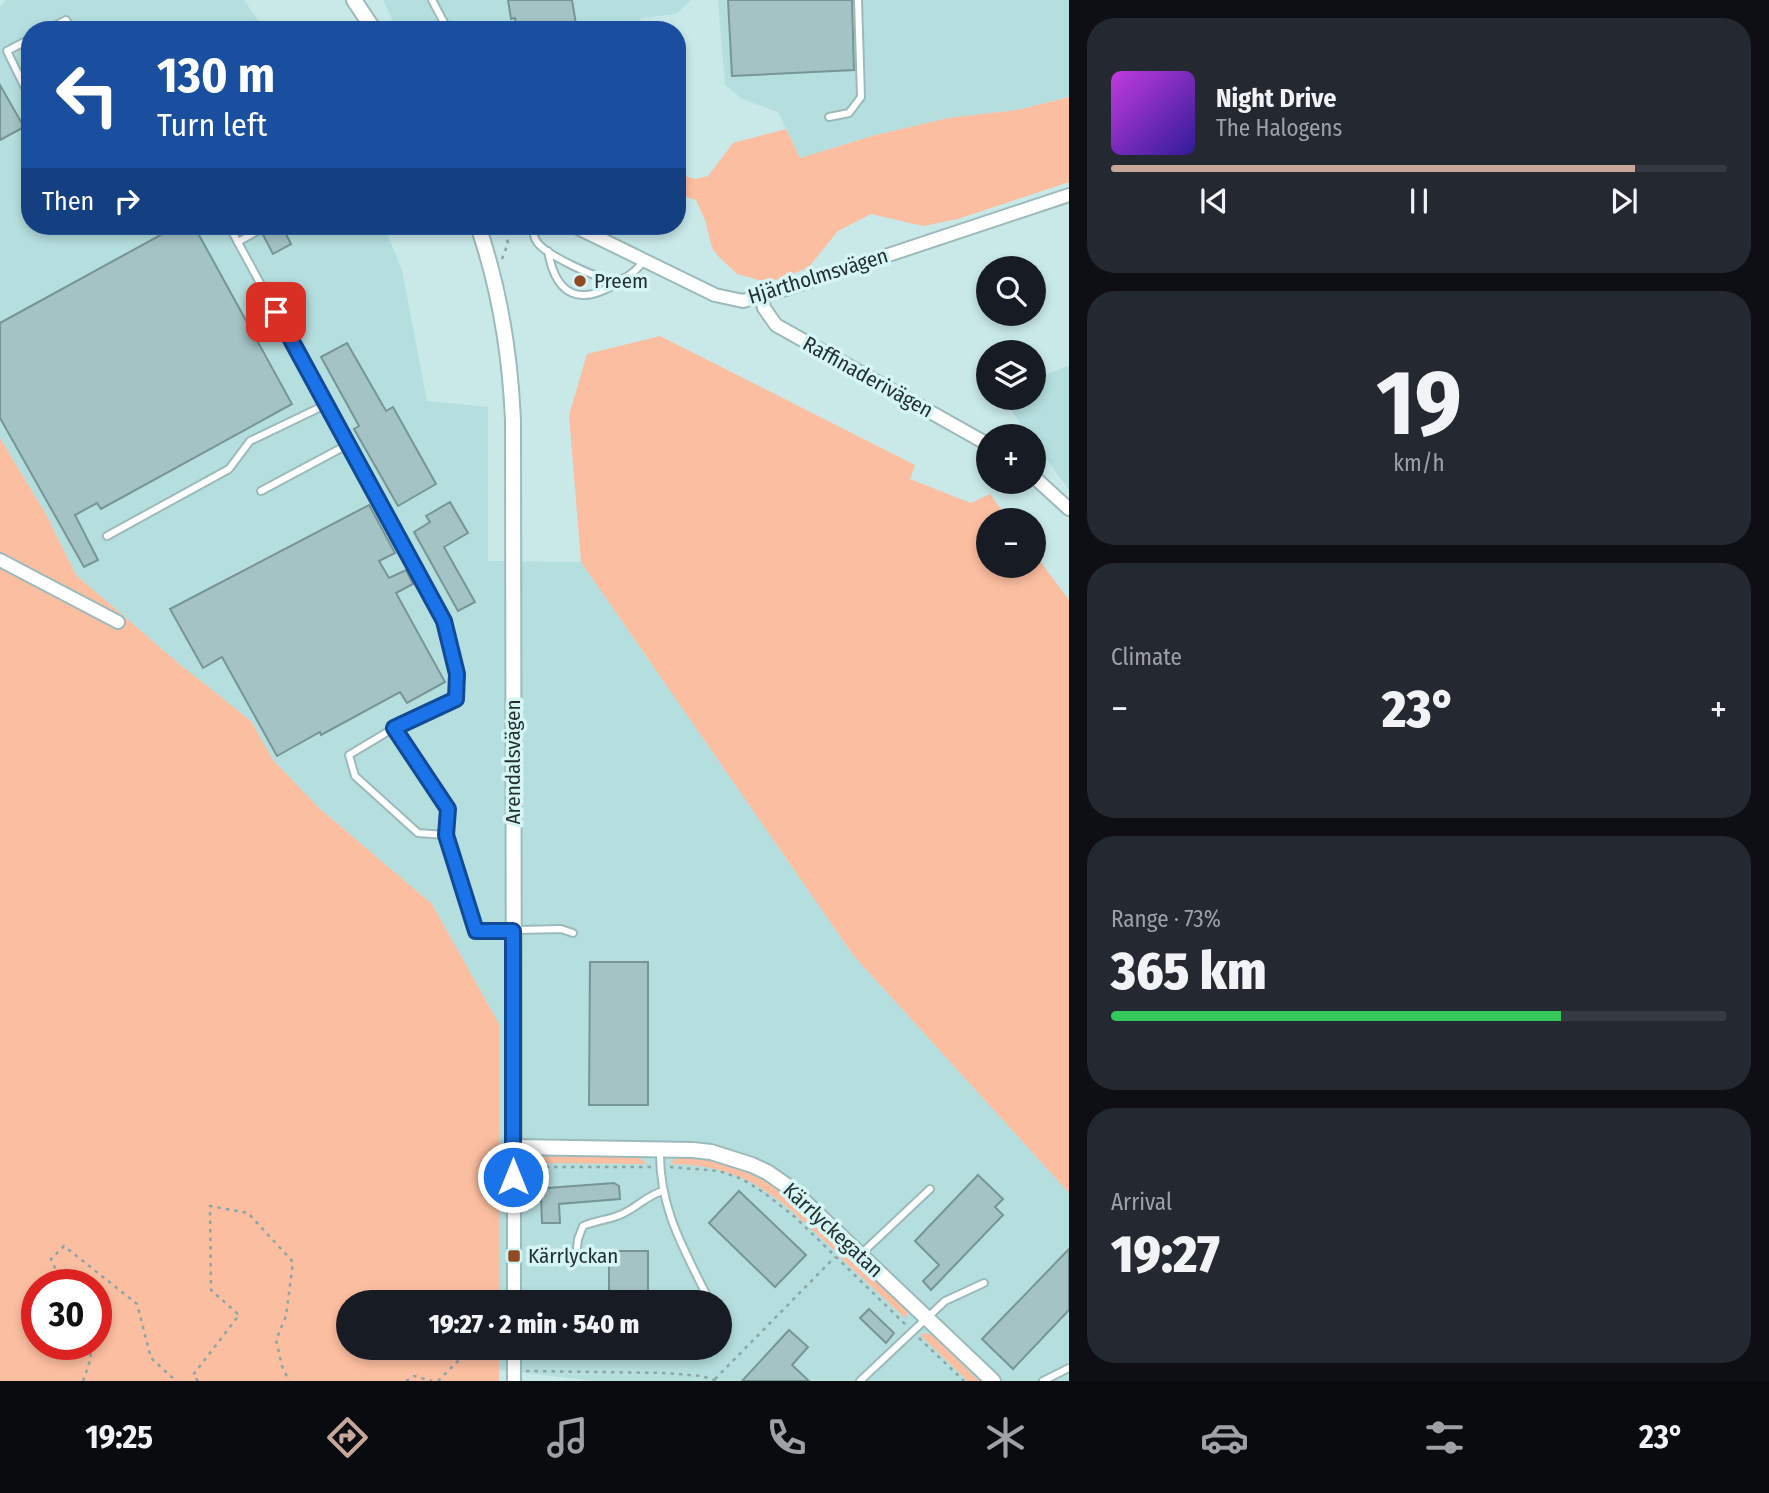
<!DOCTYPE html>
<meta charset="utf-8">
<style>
:root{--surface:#171b24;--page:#242831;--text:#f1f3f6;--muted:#9ea1a6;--line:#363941;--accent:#c6a798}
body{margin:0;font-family:"Fira Sans Condensed",sans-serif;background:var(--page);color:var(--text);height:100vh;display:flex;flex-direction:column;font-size:26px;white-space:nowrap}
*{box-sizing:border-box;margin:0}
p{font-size:23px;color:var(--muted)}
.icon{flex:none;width:38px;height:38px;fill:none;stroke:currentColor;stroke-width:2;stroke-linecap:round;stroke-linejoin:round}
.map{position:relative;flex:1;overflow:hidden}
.side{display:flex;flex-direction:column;gap:18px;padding:18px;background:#0d0f14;width:700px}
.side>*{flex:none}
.hud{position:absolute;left:21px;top:21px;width:665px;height:214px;border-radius:28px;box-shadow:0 4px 10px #0003;background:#1a4fa0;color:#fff;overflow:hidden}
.buttons{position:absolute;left:976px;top:256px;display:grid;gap:14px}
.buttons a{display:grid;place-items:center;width:70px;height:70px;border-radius:50%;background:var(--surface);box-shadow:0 4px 10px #0003;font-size:35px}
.speed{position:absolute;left:21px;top:1269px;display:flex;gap:14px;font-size:35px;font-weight:700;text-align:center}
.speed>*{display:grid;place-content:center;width:91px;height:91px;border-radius:50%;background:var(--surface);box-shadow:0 4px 10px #0003;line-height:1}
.speed .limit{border:10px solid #d22;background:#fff;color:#111}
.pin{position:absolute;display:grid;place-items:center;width:60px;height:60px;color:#fff;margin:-30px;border-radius:14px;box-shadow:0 4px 10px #0006}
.me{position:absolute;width:77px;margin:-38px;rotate:0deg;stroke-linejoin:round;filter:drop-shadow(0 0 5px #0008)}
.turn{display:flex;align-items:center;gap:24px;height:147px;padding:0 21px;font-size:32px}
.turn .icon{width:91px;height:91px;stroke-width:2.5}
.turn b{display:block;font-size:49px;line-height:60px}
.then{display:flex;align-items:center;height:66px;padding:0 21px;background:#0003;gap:14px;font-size:26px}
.big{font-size:52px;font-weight:800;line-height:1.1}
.side .card{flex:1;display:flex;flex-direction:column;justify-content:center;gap:10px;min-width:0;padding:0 24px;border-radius:28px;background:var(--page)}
.side .dial{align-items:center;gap:0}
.dial b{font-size:91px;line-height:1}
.song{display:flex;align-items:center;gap:21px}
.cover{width:84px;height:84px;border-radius:10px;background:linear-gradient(135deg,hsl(290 70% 55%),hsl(250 70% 35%))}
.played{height:7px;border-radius:4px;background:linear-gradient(90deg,var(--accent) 85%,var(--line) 85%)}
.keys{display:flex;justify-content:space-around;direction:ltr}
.heat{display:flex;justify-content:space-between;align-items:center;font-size:38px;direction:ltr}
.charge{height:10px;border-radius:5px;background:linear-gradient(90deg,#34c759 73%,var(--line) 0)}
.trip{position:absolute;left:336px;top:1290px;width:396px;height:70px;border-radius:35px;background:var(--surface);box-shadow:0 4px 10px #0003;font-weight:800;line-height:70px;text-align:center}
.dock{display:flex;height:112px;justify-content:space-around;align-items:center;background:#090b0e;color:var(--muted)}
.dock .icon{width:49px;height:49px}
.dock .active{color:var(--accent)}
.dock b{font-size:32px;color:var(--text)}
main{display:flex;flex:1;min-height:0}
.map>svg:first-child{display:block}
.built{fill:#b5dede}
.green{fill:#fcbea0;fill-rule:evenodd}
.building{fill:#a4c3c4;stroke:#779595;stroke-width:2}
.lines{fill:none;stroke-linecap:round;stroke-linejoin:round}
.service-casing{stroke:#9cbabb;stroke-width:10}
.minor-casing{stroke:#9cbabb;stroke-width:16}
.tertiary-casing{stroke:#9cbabb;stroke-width:18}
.path{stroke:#8ca5a5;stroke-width:2.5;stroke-dasharray:3.5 5;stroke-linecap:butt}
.service{stroke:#fff;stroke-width:6}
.minor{stroke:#fff;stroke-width:12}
.tertiary{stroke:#fff;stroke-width:14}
.route-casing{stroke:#114b97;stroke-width:18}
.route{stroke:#1a73e8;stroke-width:12}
.poi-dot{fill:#914b24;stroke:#d6f6f6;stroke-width:2.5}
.labels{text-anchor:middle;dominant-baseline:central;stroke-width:7;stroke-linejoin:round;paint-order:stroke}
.street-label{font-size:21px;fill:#243030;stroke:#d6f6f6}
.poi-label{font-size:21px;fill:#243030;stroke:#d6f6f6;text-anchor:start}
</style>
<main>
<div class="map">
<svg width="1069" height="1381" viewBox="0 0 1069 1381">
<rect width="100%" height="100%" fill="#c9e9e9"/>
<g class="built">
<polygon points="6,0 244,0 265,30 30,30 30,226 384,226 402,270 427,401 488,407 488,561 581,562 853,955 1069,1193 1069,1381 595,1381 500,1370 500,1348 719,1348 719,1302 500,1302 499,1024 432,904 320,809 273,760 251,721 177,662 76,575 47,516 0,438 0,7"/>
<polygon points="383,0 691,0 676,14 641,18 636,30 397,30"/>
<polygon points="718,0 1069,0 1069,97 1017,110 948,118 872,136 800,158 778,112 742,99 725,85"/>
<polygon points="1069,365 1069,490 1034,442 1034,436 1029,436 1002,397 1034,397 1034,380"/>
</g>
<g class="green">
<polygon points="1069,97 1069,182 958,219 923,226 871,214 838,231 808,268 773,281 759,280 737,274 719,257 712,248 705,220 696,200 677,194 677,174 695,179 708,176 733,143 786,129 800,158 872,136 948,118 1017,110"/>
<polygon points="660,336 915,465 910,479 971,503 990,494 1009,520 989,520 989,565 1034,565 1034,553 1069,600 1069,1193 853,955 581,562 569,415 587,354"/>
<path d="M0,438L47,516L76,575L177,662L251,721L273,760L320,809L432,904L499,1024L500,1302H348V1348H500L499,1381H0ZM37,1284H96V1344H37Z"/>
<polygon points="549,1156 636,1156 648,1164 536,1163 543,1157"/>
<path d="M678,1156C750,1156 791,1199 839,1245V1248L834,1250C779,1199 750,1165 670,1164Z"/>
<polygon points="843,1251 908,1312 905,1318 840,1257"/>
<polygon points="926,1333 932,1335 979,1381 968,1381 920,1335"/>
</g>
<g class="building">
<polygon points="508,0 572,0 577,30 517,30 515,18 511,19"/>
<polygon points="728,0 852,0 854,70 732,76"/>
<polygon points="0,85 24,127 0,140"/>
<polygon points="177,226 194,226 292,404 101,509 97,503 75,515 98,560 84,567 0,418 0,323"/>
<polygon points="282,226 291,244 273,254 263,235"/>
<polygon points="347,343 386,411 393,407 436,484 398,506 354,429 359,426 321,357"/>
<polygon points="450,502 468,533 444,547 475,602 458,611 414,532 430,522 426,516"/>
<polygon points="369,505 395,553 379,561 389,578 406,570 413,584 396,593 445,682 407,703 400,692 321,735 320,732 277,756 222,657 203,668 170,609"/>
<polygon points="590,962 648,962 648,1105 589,1105"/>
<polygon points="978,1175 1003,1199 995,1207 1003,1215 931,1290 923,1281 939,1265 915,1241"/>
<polygon points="614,1183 619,1186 620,1199 559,1204 560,1223 542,1223 541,1196 547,1188"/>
<polygon points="739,1191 806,1255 775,1287 709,1223"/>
<polygon points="1069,1249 1069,1310 1013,1369 982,1339"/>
<rect x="609" y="1251" width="39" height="51"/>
<polygon points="869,1309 894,1333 886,1343 860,1318"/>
<polygon points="789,1330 808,1347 792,1365 809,1381 742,1381"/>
<rect x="608" y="1348" width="37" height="10"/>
</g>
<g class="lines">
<g class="service-casing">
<g id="service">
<polyline points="432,0 448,30"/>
<polyline points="47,30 66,20 72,30"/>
<polyline points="30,39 7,51 30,98"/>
<polyline points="829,117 849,113 861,97 858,0"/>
<polyline points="229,226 444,621 457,674 456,699 394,728 448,809 445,835 476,931 561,929 573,933"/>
<path d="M533,226C533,231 534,238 537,242C546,255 602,282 617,280C628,279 637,269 644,261"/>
<polyline points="238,242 266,226"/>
<path d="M548,251C556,297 581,307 620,281"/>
<polyline points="261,491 347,445"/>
<polyline points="107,536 229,469 250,441 325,405"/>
<polyline points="394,728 349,755 355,776 418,833 445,835"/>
<path d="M660,1151C659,1209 685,1251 710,1302"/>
<polyline points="861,1254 930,1189"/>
<path d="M576,1257L578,1239L583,1226C595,1221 606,1220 617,1216C634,1211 646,1195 663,1191"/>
<polyline points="860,1381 945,1301 984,1283"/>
<polyline points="1043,1381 1069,1368"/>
</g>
</g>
<g class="minor-casing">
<g id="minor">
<polyline points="574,226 715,295 743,301 789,288 1069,195"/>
<polyline points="762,297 764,308 776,325 989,445"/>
<polyline points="1034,477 1069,509"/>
<polyline points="0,560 118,622"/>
<polyline points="514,1147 514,1302"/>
<polyline points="514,1381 514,1348"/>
</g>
</g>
<g class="tertiary-casing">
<g id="tertiary">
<polyline points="354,0 374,30"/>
<path d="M478,226C500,290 510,352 513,420L514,1147L693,1150L711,1152L752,1165L767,1172L790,1188L993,1381"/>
</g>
</g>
<g class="path">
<polyline points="502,259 508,243 503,226"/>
<polyline points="529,1158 529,1167 653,1167"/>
<polyline points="670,1167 719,1171 742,1179 763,1192 795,1217 907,1326"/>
<polyline points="62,1284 51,1259 64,1246 137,1304 151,1358 176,1381"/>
<polyline points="919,1338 964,1381"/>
<polyline points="526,1371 666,1373 701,1376 718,1381"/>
<polyline points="715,1379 835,1257"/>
<polyline points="83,1381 91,1358 89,1344"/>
<polyline points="198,1381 193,1375 239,1315 211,1290 210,1206 248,1213 293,1262 286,1316 276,1340 282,1366 289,1381"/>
<polyline points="406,1381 414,1376 432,1381"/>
<polyline points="438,1381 464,1355 504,1351"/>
</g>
<use href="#service" class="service"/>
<use href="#minor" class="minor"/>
<use href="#tertiary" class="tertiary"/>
</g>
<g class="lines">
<g class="route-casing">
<polyline id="route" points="276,312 444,621 457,674 456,699 394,728 448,809 446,835 476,931 513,931 513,1177"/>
</g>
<use href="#route" class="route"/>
</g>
<g class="poi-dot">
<circle cx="580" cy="281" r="7"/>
<rect x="507" y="1249" width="14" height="14" rx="3.5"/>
</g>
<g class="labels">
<g class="street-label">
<text transform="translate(818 276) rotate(-17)">Hjärtholmsvägen</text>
<text transform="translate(868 377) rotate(29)">Raffinaderivägen</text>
<text transform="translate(513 762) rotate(-90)">Arendalsvägen</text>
<text transform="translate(833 1230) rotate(43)">Kärrlyckegatan</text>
</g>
<g class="poi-label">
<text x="594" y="281">Preem</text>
<text x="528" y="1256">Kärrlyckan</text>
</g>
</g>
</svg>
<div class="buttons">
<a><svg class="icon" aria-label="search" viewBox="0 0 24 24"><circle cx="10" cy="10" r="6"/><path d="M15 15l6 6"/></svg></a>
<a><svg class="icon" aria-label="layers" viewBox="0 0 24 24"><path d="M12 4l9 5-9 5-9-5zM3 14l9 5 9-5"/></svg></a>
<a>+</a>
<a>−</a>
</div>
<div class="speed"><div class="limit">30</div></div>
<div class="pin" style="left:276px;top:312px;background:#d93025"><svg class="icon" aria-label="arrive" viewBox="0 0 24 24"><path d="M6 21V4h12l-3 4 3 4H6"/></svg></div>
<svg class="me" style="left:513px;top:1177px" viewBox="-20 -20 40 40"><circle r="17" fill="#1a73e8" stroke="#fff" stroke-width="3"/><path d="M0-11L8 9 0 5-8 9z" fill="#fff"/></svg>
<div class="trip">19:27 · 2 min · 540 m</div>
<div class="hud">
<div class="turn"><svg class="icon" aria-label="left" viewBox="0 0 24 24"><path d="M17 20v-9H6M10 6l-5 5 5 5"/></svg><div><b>130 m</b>Turn left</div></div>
<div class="then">Then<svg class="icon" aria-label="right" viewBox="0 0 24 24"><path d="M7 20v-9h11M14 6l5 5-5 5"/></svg></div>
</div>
</div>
<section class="side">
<div class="card">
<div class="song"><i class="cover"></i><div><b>Night Drive</b><p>The Halogens</p></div></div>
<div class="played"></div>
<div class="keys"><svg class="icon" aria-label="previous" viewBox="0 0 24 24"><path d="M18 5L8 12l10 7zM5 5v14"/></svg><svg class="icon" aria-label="pause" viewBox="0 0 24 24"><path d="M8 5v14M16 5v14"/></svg><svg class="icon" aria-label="next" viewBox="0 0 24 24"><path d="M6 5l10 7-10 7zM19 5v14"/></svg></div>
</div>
<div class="card dial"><b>19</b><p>km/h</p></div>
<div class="card"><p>Climate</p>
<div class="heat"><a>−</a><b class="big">23°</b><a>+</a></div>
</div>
<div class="card"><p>Range · 73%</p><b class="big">365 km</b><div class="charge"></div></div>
<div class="card"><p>Arrival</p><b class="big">19:27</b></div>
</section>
</main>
<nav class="dock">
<b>19:25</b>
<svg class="icon active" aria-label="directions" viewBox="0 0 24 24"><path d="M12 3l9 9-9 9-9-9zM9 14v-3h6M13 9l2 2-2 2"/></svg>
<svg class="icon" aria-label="music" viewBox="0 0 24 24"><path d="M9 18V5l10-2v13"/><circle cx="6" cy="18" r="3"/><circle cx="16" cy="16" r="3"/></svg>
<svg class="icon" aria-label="phone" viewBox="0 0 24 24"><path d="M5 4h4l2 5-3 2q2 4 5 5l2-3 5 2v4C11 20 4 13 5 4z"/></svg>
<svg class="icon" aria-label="climate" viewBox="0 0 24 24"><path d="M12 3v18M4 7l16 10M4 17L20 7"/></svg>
<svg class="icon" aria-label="car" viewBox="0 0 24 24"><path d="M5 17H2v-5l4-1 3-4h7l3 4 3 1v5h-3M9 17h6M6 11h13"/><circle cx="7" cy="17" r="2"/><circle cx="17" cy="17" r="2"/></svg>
<svg class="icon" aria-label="filters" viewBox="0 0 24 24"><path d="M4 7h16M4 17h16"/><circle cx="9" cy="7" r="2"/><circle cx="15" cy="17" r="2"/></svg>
<b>23°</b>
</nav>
